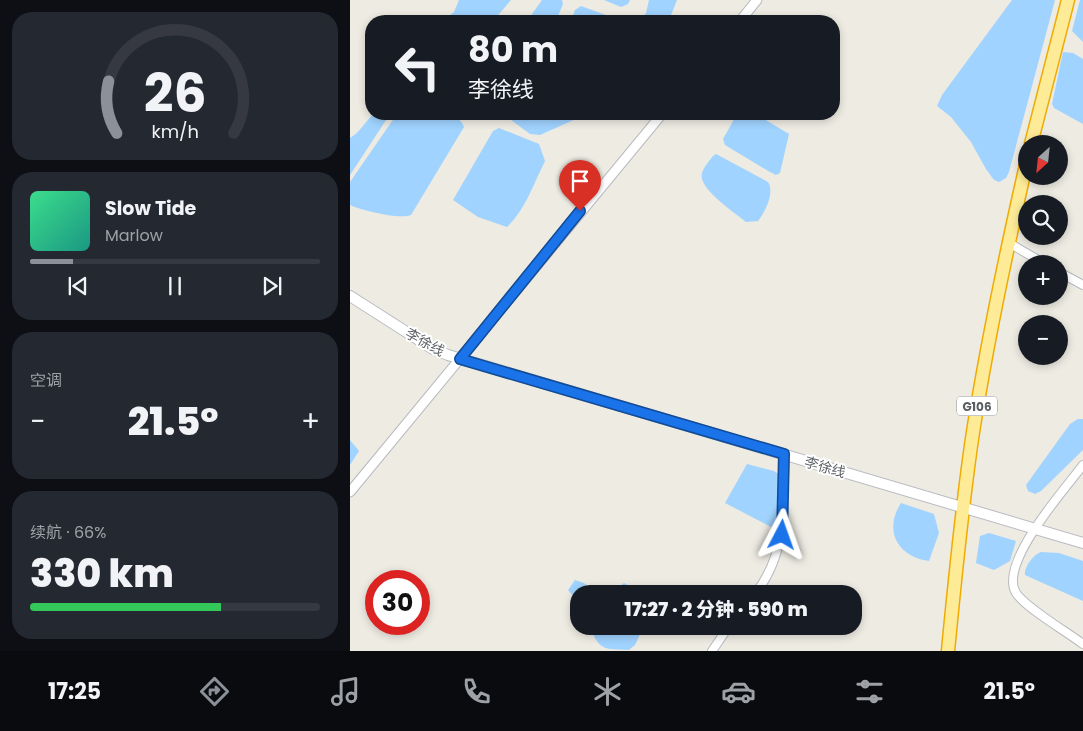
<!DOCTYPE html>
<html lang="zh">
<meta charset="utf-8">
<style>
:root{--surface:#171b24;--page:#242831;--text:#f1f3f6;--muted:#9ea1a6;--line:#363941;--accent:#8c9099}
body{margin:0;font-family:Poppins,"Noto Sans SC",sans-serif;background:var(--page);color:var(--text);height:100vh;display:flex;flex-direction:column;font-size:19px;white-space:nowrap}
*{box-sizing:border-box;margin:0}
p{font-size:16px;color:var(--muted)}
.icon{flex:none;width:28px;height:28px;fill:none;stroke:currentColor;stroke-width:2;stroke-linecap:round;stroke-linejoin:round}
.map{position:relative;flex:1;overflow:hidden}
.side{display:flex;flex-direction:column;gap:12px;padding:12px;background:#0d0f14;width:350px}
.side>*{flex:none}
.top-card{position:absolute;left:15px;top:15px;width:475px;height:105px;border-radius:20px;box-shadow:0 2px 8px #0003;background:#171b24;color:var(--text);overflow:hidden}
.needle{width:32px;rotate:207deg}
.controls{position:absolute;left:668px;top:135px;display:grid;gap:10px}
.controls a{display:grid;place-items:center;width:50px;height:50px;border-radius:50%;background:var(--surface);box-shadow:0 2px 8px #0003;font-size:25px}
.speed{position:absolute;left:15px;top:570px;display:flex;gap:10px;font-size:25px;font-weight:700;text-align:center}
.speed>*{display:grid;place-content:center;width:65px;height:65px;border-radius:50%;background:var(--surface);box-shadow:0 2px 8px #0003;line-height:1}
.speed .limit{border:8px solid #d22;background:#fff;color:#111}
.pin{position:absolute;display:grid;place-items:center;width:42px;height:42px;color:#fff;margin:-51px -21px;border-radius:50% 50% 50% 0;rotate:-45deg;box-shadow:0 0 5px #0007}
.pin .icon{rotate:45deg}
.me{position:absolute;width:55px;margin:-28px;rotate:4deg;stroke-linejoin:round;filter:drop-shadow(0 0 4px #0008)}
.turn{display:flex;align-items:center;gap:18px;height:105px;padding:0 20px;font-size:22px}
.turn .icon{width:65px;height:65px;stroke-width:2.5}
.turn b{display:block;font-size:35px;line-height:42px}
.big{font-size:38px;font-weight:800;line-height:1.1}
.side .widget{flex:1;display:flex;flex-direction:column;justify-content:center;gap:8px;min-width:0;padding:0 18px;border-radius:20px;background:var(--page)}
.side .dial{align-items:center;gap:0}
.dial svg{height:130px;overflow:visible;fill:none;stroke:var(--line);stroke-width:7;stroke-linecap:round;text-anchor:middle}
.dial text{fill:var(--text);stroke:none}
.song{display:flex;align-items:center;gap:15px}
.cover{width:60px;height:60px;border-radius:8px;background:linear-gradient(135deg,hsl(150 70% 55%),hsl(170 70% 35%))}
.played{height:5px;border-radius:2px;background:linear-gradient(90deg,var(--accent) 15%,var(--line) 15%)}
.keys{display:flex;justify-content:space-around;direction:ltr}
.heat{display:flex;justify-content:space-between;align-items:center;font-size:28px;direction:ltr}
.charge{height:8px;border-radius:4px;background:linear-gradient(90deg,#34c759 66%,var(--line) 0)}
.trip{position:absolute;left:220px;top:585px;width:292px;height:50px;border-radius:20px;background:var(--surface);box-shadow:0 2px 8px #0003;font-weight:800;line-height:50px;text-align:center}
.tabs{display:flex;height:80px;justify-content:space-around;align-items:center;background:#090b0e;color:var(--muted)}
.tabs .icon{width:35px;height:35px}
.tabs .on{color:var(--accent)}
.tabs b{font-size:22px;color:var(--text)}
main{display:flex;flex:1;min-height:0}
.map>svg:first-child{display:block}
.water{fill:#a0d3ff}
.lines{fill:none;stroke-linecap:round;stroke-linejoin:round}
.minor-casing{stroke:#b7babf;stroke-width:10}
.tertiary-casing{stroke:#b7babf;stroke-width:11}
.secondary-casing{stroke:#b8bbc1;stroke-width:12}
.trunk-casing{stroke:#efab00;stroke-width:15}
.minor{stroke:#fff;stroke-width:8}
.tertiary{stroke:#fff;stroke-width:9}
.secondary{stroke:#fff;stroke-width:10}
.trunk{stroke:#feeb97;stroke-width:12}
.route-casing{stroke:#114b97;stroke-width:12}
.route{stroke:#1a73e8;stroke-width:9}
.labels{text-anchor:middle;dominant-baseline:central;stroke-width:4;stroke-linejoin:round;paint-order:stroke}
.shield{fill:#fff;stroke:#8c8e92;stroke-width:1}
.shield-label{font-size:12px;font-weight:bold;fill:#5a5e63}
.street-label{font-size:14px;fill:#5a5e63;stroke:#fff}
</style>
<main>
<section class="side">
<div class="widget dial"><svg viewBox="0 0 100 80">
<path d="M14 69A42 42 0 1 1 86 69"/>
<path d="M14 69A42 42 0 0 1 9 37" stroke="#8c9099"/>
<text x="50" y="56" font-size="32" font-weight="700">26</text>
<text x="50" y="72" font-size="11">km/h</text>
</svg></div>
<div class="widget">
<div class="song"><i class="cover"></i><div><b>Slow Tide</b><p>Marlow</p></div></div>
<div class="played"></div>
<div class="keys"><svg class="icon" aria-label="previous" viewBox="0 0 24 24"><path d="M18 5L8 12l10 7zM5 5v14"/></svg><svg class="icon" aria-label="pause" viewBox="0 0 24 24"><path d="M8 5v14M16 5v14"/></svg><svg class="icon" aria-label="next" viewBox="0 0 24 24"><path d="M6 5l10 7-10 7zM19 5v14"/></svg></div>
</div>
<div class="widget"><p>空调</p>
<div class="heat"><a>−</a><b class="big">21.5°</b><a>+</a></div>
</div>
<div class="widget"><p>续航 · 66%</p><b class="big">330 km</b><div class="charge"></div></div>
</section>
<div class="map">
<svg width="733" height="651" viewBox="0 0 733 651">
<rect width="100%" height="100%" fill="#edebe2"/>
<g class="water">
<polygon points="109,0 161,0 143,21 93,21 104,12"/>
<polygon points="192,0 212,0 213,4 206,21 177,21"/>
<polygon points="254,0 280,0 278,4 271,7"/>
<polygon points="299,0 327,0 319,20 290,21 296,13"/>
<polygon points="662,0 705,0 659,172 656,178 649,182 644,180 636,169 621,142 601,117 587,106 592,95"/>
<polygon points="730,0 733,0 733,42 722,31"/>
<polygon points="231,6 264,18 268,21 221,21 225,10"/>
<polygon points="713,52 723,53 733,59 733,124 704,108 702,104"/>
<polygon points="23,114 40,114 0,175 0,138 7,133"/>
<path d="M47,114C64,114 108,107 114,127L61,215C51,220 10,210 0,205V182Z"/>
<polygon points="153,114 237,114 190,135 180,134"/>
<polygon points="387,114 406,114 439,134 430,173 426,175 420,172 375,145 373,139"/>
<path d="M149,128L189,144L195,161C184,183 175,210 157,227L128,217L103,200L143,131Z"/>
<path d="M366,154L418,182C425,193 415,212 408,221L396,222C385,213 347,188 352,173C354,167 359,161 363,156Z"/>
<polygon points="728,419 733,419 733,450 691,491 685,494 678,491 676,485 720,424"/>
<polygon points="0,440 9,451 0,465"/>
<polygon points="397,464 424,471 430,475 430,522 427,530 375,503"/>
<path d="M551,503L584,514L589,533L579,561C548,557 533,531 551,503Z"/>
<polygon points="639,533 666,541 660,561 644,570 626,563 630,536"/>
<path d="M691,552L709,553L733,561V601L675,575C674,567 683,555 691,552Z"/>
<polygon points="225,580 234,583 246,594 229,594 229,603 218,590"/>
<polygon points="274,583 278,585 289,594 260,594"/>
<path d="M240,626H307L291,632L285,645L279,650C254,649 249,651 240,626Z"/>
</g>
<g class="lines">
<g class="minor-casing">
<g id="minor">
<polyline points="659,243 695,264"/>
<polyline points="709,272 733,285"/>
<path d="M733,465C716,488 648,563 666,593C676,608 717,632 733,644"/>
<path d="M405,594C438,552 434,505 433,455"/>
<polyline points="362,651 379,626"/>
</g>
</g>
<g class="tertiary-casing">
<g id="tertiary">
<polyline points="390,21 407,0"/>
<polyline points="0,492 312,114"/>
</g>
</g>
<g class="secondary-casing">
<polyline id="secondary" points="0,296 83,349 98,355 733,543"/>
</g>
<g class="trunk-casing">
<g id="trunk">
<polyline points="681,144 718,0"/>
<path d="M598,651C605,578 612,505 623,432C637,342 656,253 676,165"/>
</g>
</g>
<use href="#minor" class="minor"/>
<use href="#tertiary" class="tertiary"/>
<use href="#secondary" class="secondary"/>
<use href="#trunk" class="trunk"/>
</g>
<g class="lines">
<g class="route-casing">
<polyline id="route" points="230,211 110,359 434,454 432,535"/>
</g>
<use href="#route" class="route"/>
</g>
<g class="labels">
<rect class="shield" x="607" y="396.5" width="40" height="19" rx="4"/>
<g class="shield-label">
<text x="627" y="406">G106</text>
</g>
<g class="street-label">
<text transform="translate(75 342) rotate(29)">李徐线</text>
<text transform="translate(475 467) rotate(16)">李徐线</text>
</g>
</g>
</svg>
<div class="controls">
<a><svg class="needle" viewBox="-14 -14 28 28"><path d="M0-13l5 13h-10z" fill="#e53935"/><path d="M0 13l5-13h-10z" fill="#9ea1a6"/></svg></a>
<a><svg class="icon" aria-label="search" viewBox="0 0 24 24"><circle cx="10" cy="10" r="6"/><path d="M15 15l6 6"/></svg></a>
<a>+</a>
<a>−</a>
</div>
<div class="speed"><div class="limit">30</div></div>
<div class="pin" style="left:230px;top:211px;background:#d93025"><svg class="icon" aria-label="arrive" viewBox="0 0 24 24"><path d="M6 21V4h12l-3 4 3 4H6"/></svg></div>
<svg class="me" style="left:432px;top:535px" viewBox="-20 -20 40 40"><path d="M0-17L14 15 0 8-14 15z" fill="#1a73e8" stroke="#fff" stroke-width="4"/></svg>
<div class="trip">17:27 · 2 分钟 · 590 m</div>
<div class="top-card">
<div class="turn"><svg class="icon" aria-label="left" viewBox="0 0 24 24"><path d="M17 20v-9H6M10 6l-5 5 5 5"/></svg><div><b>80 m</b>李徐线</div></div>
</div>
</div>
</main>
<nav class="tabs">
<b>17:25</b>
<svg class="icon on" aria-label="directions" viewBox="0 0 24 24"><path d="M12 3l9 9-9 9-9-9zM9 14v-3h6M13 9l2 2-2 2"/></svg>
<svg class="icon" aria-label="music" viewBox="0 0 24 24"><path d="M9 18V5l10-2v13"/><circle cx="6" cy="18" r="3"/><circle cx="16" cy="16" r="3"/></svg>
<svg class="icon" aria-label="phone" viewBox="0 0 24 24"><path d="M5 4h4l2 5-3 2q2 4 5 5l2-3 5 2v4C11 20 4 13 5 4z"/></svg>
<svg class="icon" aria-label="climate" viewBox="0 0 24 24"><path d="M12 3v18M4 7l16 10M4 17L20 7"/></svg>
<svg class="icon" aria-label="car" viewBox="0 0 24 24"><path d="M5 17H2v-5l4-1 3-4h7l3 4 3 1v5h-3M9 17h6M6 11h13"/><circle cx="7" cy="17" r="2"/><circle cx="17" cy="17" r="2"/></svg>
<svg class="icon" aria-label="filters" viewBox="0 0 24 24"><path d="M4 7h16M4 17h16"/><circle cx="9" cy="7" r="2"/><circle cx="15" cy="17" r="2"/></svg>
<b>21.5°</b>
</nav>
